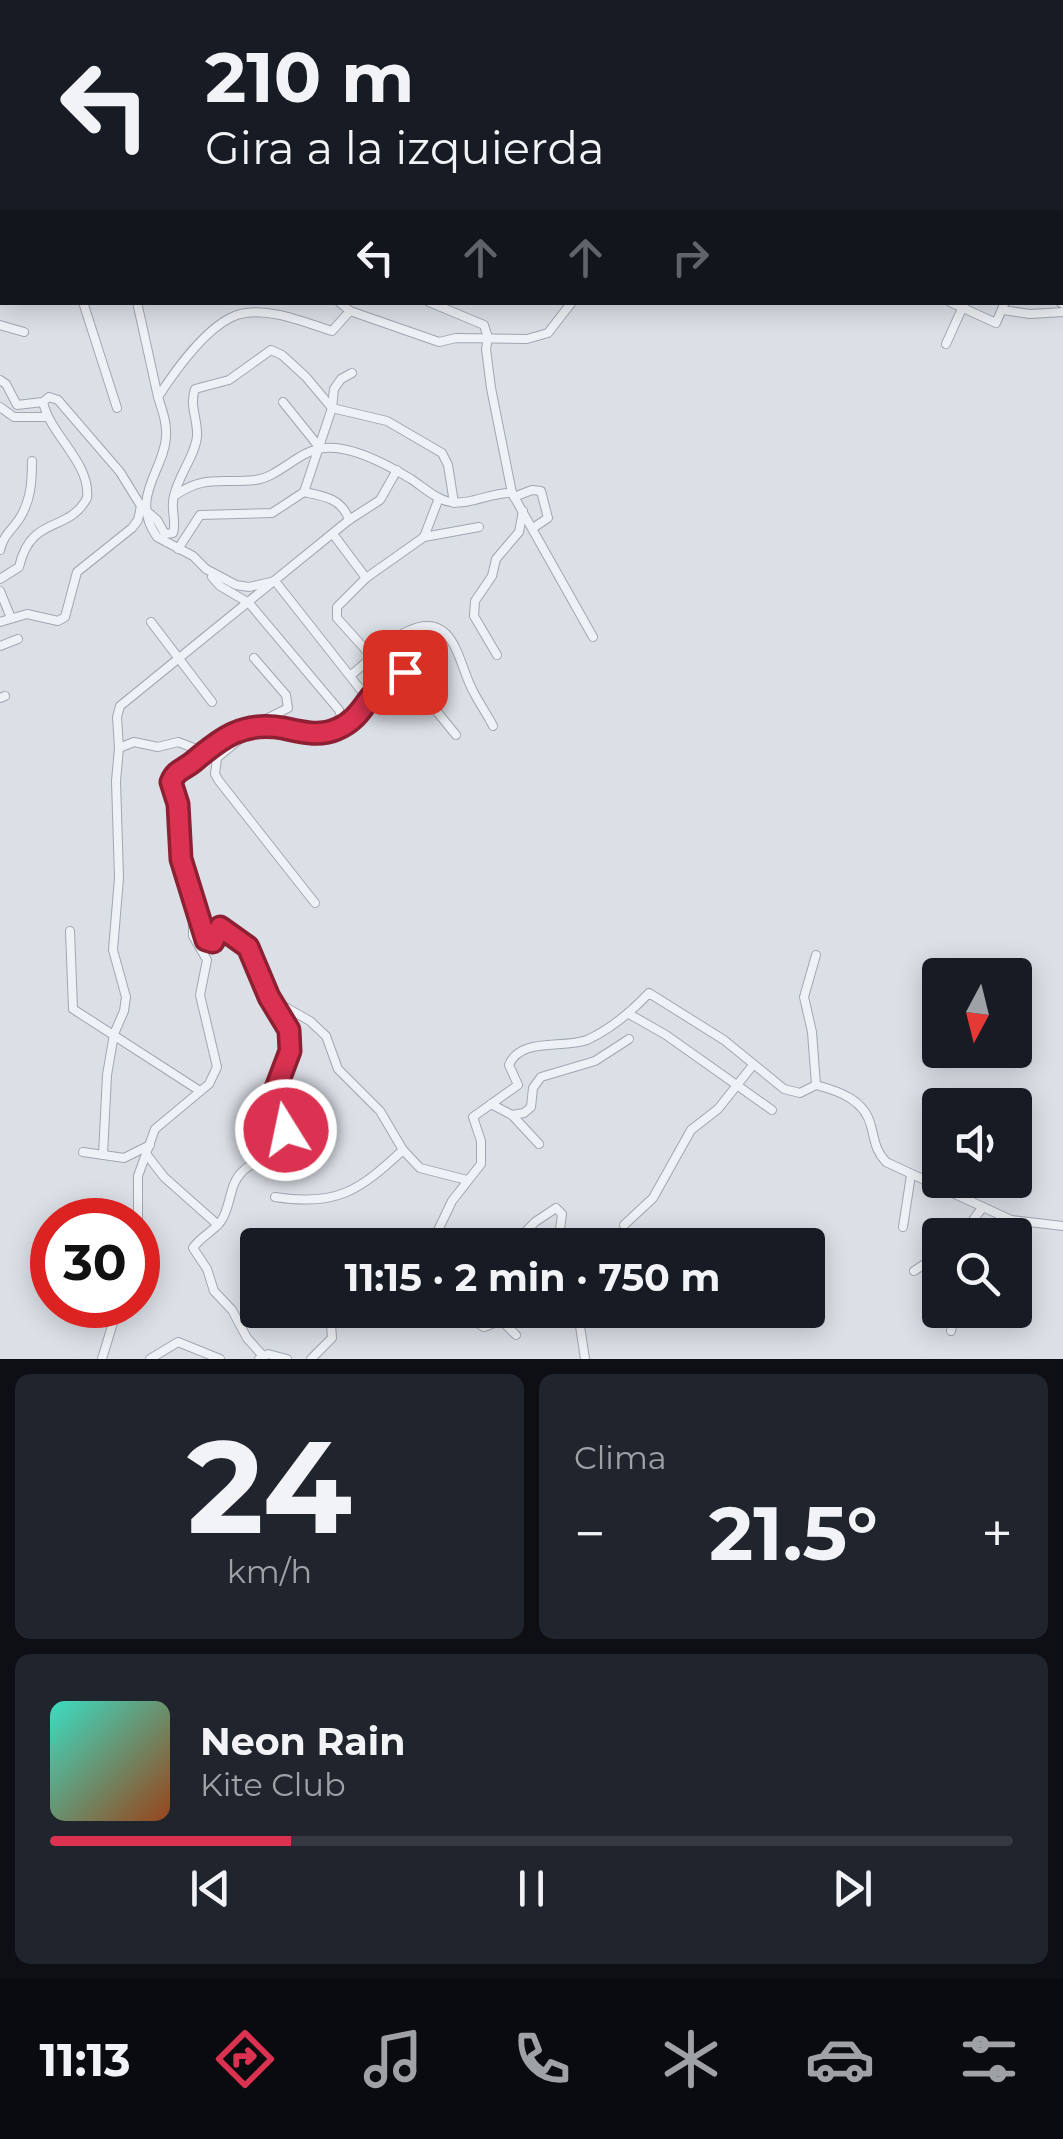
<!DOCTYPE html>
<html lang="es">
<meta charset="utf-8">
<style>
:root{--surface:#171b24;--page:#20242c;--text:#f1f3f6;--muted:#9ea1a6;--line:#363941;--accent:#da3250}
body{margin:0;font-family:Montserrat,sans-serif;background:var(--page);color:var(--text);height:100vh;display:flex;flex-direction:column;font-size:38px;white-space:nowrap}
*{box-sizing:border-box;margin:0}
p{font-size:32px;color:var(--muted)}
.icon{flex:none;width:55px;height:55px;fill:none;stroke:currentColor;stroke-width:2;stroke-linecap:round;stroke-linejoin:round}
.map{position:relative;height:1359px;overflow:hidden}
.drawer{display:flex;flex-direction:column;gap:15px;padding:15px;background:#0d0f14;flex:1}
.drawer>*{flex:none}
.hud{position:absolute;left:0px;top:0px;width:1065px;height:305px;box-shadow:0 5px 25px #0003;background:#171b24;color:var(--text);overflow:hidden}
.needle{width:65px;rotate:187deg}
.tools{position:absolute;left:922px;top:958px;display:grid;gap:20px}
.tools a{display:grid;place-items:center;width:110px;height:110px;border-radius:10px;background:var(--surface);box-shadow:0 5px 25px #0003;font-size:50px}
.speed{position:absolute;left:30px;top:1198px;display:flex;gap:20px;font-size:50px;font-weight:700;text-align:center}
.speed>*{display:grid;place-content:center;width:130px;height:130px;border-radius:50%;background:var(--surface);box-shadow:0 5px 25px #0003;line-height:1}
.speed .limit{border:15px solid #d22;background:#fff;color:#111}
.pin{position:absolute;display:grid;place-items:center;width:85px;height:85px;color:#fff;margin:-42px;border-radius:20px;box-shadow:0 5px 15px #0006}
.me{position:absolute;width:110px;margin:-55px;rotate:350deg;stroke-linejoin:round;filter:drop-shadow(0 0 8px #0008)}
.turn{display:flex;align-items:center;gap:35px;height:210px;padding:0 40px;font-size:45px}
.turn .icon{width:130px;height:130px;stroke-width:2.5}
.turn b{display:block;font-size:70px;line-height:85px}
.lanes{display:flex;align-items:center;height:95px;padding:0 40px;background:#0003;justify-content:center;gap:50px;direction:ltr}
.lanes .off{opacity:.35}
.big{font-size:75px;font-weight:700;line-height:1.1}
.drawer .card{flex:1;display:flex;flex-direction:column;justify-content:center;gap:15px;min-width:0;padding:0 35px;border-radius:15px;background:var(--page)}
.drawer .dial{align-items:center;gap:0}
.dial b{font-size:130px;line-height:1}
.song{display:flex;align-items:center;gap:30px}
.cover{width:120px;height:120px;border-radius:15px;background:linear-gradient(135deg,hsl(170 70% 55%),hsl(20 70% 35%))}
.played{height:10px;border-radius:5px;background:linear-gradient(90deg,var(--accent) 25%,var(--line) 25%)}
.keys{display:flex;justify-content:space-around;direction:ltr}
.heat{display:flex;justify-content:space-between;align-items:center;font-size:55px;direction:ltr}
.drawer .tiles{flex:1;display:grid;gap:15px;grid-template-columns:1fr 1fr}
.card:last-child{grid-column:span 2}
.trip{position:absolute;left:240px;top:1228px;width:585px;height:100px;border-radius:10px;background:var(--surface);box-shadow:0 5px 25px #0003;font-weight:700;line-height:100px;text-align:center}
.tabs{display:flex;height:160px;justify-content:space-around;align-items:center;background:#090b0e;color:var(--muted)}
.tabs .icon{width:70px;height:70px}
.tabs .on{color:var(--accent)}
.tabs b{font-size:45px;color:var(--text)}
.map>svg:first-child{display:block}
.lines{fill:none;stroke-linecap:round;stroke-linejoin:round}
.minor-casing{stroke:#a0a7b1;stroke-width:10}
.minor{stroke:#eef1f5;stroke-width:8}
.route-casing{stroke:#8e2034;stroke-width:25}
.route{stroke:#da3250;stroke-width:18}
</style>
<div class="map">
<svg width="1063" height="1359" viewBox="0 0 1063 1359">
<rect width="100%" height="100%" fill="#dbe0e7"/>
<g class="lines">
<g class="minor-casing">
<g id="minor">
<polyline points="419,0 419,2"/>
<polyline points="466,0 466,2"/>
<polyline points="850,0 856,2"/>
<polyline points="1008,0 1009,2"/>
<polyline points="1058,0 1059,2"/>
<polyline points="459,2 459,0"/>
<polyline points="508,2 508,0"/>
<polyline points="1062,11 1063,12"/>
<polyline points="0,75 2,74"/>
<polyline points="1062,115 1063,115"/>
<polyline points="1062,178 1063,178"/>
<polyline points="1062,232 1063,232"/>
<polyline points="0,276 2,277"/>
<polyline points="83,302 117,408"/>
<polyline points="137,302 158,397"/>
<polyline points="339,302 350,311 439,342 456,338 527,339 548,333 572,302"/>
<polyline points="429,302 484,325 488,338 486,349 491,388 512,493 593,637"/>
<polyline points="950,302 996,323 1005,302"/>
<polyline points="1060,302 1063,304"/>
<polyline points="1003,310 1030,314 1063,312"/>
<path d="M350,311L332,331C304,322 269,307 240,314C208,323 175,371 158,397C162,410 167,422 166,437C164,471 129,497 157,537L193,556L206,569L236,585L249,587L275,581L368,699"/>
<polyline points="0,325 24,332"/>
<polyline points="946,344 965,302"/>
<polyline points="0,380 6,384 17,405 43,402"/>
<polyline points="283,402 320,448"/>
<polyline points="0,407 14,417 47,417"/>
<path d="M304,492C323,496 342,498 349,520"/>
<path d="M174,496C178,476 196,454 197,436C198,419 189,406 195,389L229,380L271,350L282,355L306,377L332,408L387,421L442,453L448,465L454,503"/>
<polyline points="514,497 532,490 541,491 548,518 533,528"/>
<polyline points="333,534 366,578"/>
<polyline points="424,537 479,527"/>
<polyline points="178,549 200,515 272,513 304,492 332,408 334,389 341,379 352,373"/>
<path d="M0,550C4,533 13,530 21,516C31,499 32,480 32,461"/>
<polyline points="212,577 220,586 249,603 339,710 341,716 338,729"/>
<path d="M0,579L19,567C31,514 68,534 87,498C91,463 50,435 43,402L49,397L58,400L120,472L141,506L157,520L165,534L173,533C177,522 170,509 174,496C206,474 220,484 255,480C280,477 298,450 325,448C352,445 388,465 411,479C423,487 437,500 451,502C472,505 491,492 512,493"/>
<polyline points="0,591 11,618"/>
<polyline points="0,622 27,614 58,621 65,617 77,572 132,528 138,520 141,506"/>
<polyline points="151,622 212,702"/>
<polyline points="0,646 18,639"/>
<polyline points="497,655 474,616 475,601 492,576 496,559 519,532 523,511"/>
<polyline points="373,658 337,618 337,607 366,578 424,537 439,498"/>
<path d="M351,675C369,661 388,640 408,631C455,609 458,664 473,691C479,703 487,714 493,726"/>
<polyline points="0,698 5,696"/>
<polyline points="119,748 134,742 158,747 178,742 202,751 288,708 286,695 254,658"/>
<path d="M193,902L206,941L213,942L220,927L248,947L269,997L289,1030V1051L276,1087C281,1106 298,1136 275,1152C265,1160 251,1162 242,1172C229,1184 231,1207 221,1221C213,1232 200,1237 193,1248L207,1269L214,1291L232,1310L247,1338L263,1356"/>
<polyline points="315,903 219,781 215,774 217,758 253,728 269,726 319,734 338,729 362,713 368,699 403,670 456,735"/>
<polyline points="70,931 73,1009 200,1091"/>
<polyline points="273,1000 310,1021 326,1036 338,1069 380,1111 403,1150 420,1168 467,1180"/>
<polyline points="629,1014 666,1035 772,1110"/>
<polyline points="816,1085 812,1032 804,997 816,955"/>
<polyline points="491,1104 512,1115 539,1144"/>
<polyline points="512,1115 524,1113 531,1107 533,1088 541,1077 595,1061 629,1039"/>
<polyline points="83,1152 124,1158 150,1145"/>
<polyline points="103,1155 107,1075 114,1034 124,1011 126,997 113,950 119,878 116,781 119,748 117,717 120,706 349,520 380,500 397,470"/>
<polyline points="147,1155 164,1177 218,1225"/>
<path d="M275,1197C337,1207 360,1190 403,1150"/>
<polyline points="624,1225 653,1198 691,1130 718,1109 753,1065"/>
<polyline points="903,1227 911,1175"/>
<path d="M138,1231V1176L155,1129L209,1084L217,1067L200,995L207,960L193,936V902L181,859L177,804L171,782C177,768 193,764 202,751"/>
<polyline points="962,1235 982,1208"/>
<polyline points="1005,1235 1011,1220"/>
<path d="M431,1245L452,1201L481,1164V1141L473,1117L518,1085L509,1065C520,1037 563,1049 587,1040C611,1029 631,1012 649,993L724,1040L784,1089L800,1093L816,1085C839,1091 865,1100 871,1126C875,1141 875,1150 886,1162L1011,1220L1063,1226"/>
<polyline points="513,1245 535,1222 556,1208 562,1214 558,1245"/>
<polyline points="914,1271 940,1254"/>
<polyline points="422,1310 423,1319"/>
<polyline points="457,1310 484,1327 502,1320 509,1310"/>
<polyline points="491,1310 516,1335"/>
<polyline points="569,1310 580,1326 585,1359"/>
<polyline points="951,1331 955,1310"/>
<polyline points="102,1359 115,1316 112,1305"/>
<polyline points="150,1359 178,1342 220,1359"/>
<polyline points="259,1359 268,1354 287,1359"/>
<polyline points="311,1359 332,1338 330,1310"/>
</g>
</g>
<use href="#minor" class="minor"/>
</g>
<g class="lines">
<g class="route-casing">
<path id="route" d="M286,1130V1110L276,1088L290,1051L289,1030L269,997L248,947L220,927L213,942L206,940L181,859L178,804L171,782C176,770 183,770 193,762C221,738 243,721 283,728C302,732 319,737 337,729C354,722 361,710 370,698C377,688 391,681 400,672H405"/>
</g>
<use href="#route" class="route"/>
</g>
</svg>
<div class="tools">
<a><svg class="needle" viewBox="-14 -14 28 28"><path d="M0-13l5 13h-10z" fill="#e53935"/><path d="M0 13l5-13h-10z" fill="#9ea1a6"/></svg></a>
<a><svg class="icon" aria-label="sound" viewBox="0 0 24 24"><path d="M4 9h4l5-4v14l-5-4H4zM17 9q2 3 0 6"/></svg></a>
<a><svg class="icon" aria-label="search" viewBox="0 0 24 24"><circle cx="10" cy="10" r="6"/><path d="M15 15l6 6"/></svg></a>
</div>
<div class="speed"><div class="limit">30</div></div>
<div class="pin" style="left:405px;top:672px;background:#d93025"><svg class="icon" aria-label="arrive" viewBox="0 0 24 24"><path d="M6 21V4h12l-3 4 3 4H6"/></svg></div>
<svg class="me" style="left:286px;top:1130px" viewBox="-20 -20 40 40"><circle r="17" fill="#da3250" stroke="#fff" stroke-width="3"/><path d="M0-11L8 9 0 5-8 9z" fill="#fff"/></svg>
<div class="trip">11:15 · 2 min · 750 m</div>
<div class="hud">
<div class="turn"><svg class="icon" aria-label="left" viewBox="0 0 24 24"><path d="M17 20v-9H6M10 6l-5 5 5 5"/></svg><div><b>210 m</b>Gira a la izquierda</div></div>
<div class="lanes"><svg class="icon" aria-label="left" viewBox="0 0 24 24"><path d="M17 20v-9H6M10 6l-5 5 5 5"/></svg><svg class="icon off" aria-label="ahead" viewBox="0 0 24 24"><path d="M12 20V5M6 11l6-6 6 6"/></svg><svg class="icon off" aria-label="ahead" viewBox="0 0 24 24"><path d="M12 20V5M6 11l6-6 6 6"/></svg><svg class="icon off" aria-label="right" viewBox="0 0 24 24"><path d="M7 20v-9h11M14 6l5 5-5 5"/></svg></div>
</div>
</div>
<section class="drawer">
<div class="tiles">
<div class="card dial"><b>24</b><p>km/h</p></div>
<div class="card"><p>Clima</p>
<div class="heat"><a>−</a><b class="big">21.5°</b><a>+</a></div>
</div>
<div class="card">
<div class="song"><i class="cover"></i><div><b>Neon Rain</b><p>Kite Club</p></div></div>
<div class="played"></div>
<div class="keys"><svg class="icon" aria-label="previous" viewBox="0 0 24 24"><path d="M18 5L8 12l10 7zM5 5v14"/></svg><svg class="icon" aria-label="pause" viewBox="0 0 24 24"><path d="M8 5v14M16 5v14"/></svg><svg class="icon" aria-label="next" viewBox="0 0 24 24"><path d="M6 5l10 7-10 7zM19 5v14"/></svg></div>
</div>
</div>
</section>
<nav class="tabs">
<b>11:13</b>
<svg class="icon on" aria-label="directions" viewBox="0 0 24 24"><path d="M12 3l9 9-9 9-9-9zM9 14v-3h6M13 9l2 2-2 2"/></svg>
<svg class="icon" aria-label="music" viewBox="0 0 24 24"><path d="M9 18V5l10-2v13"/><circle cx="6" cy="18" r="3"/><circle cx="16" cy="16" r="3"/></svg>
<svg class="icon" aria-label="phone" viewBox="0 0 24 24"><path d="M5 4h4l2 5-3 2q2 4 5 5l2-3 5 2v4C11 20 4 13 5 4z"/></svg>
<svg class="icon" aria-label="climate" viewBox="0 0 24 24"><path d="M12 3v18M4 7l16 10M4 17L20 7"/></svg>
<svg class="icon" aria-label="car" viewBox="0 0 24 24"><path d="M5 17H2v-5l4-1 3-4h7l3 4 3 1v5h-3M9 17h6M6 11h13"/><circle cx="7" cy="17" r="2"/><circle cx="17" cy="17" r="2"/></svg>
<svg class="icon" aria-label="filters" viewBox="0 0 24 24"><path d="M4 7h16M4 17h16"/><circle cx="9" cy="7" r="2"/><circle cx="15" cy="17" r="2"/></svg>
</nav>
